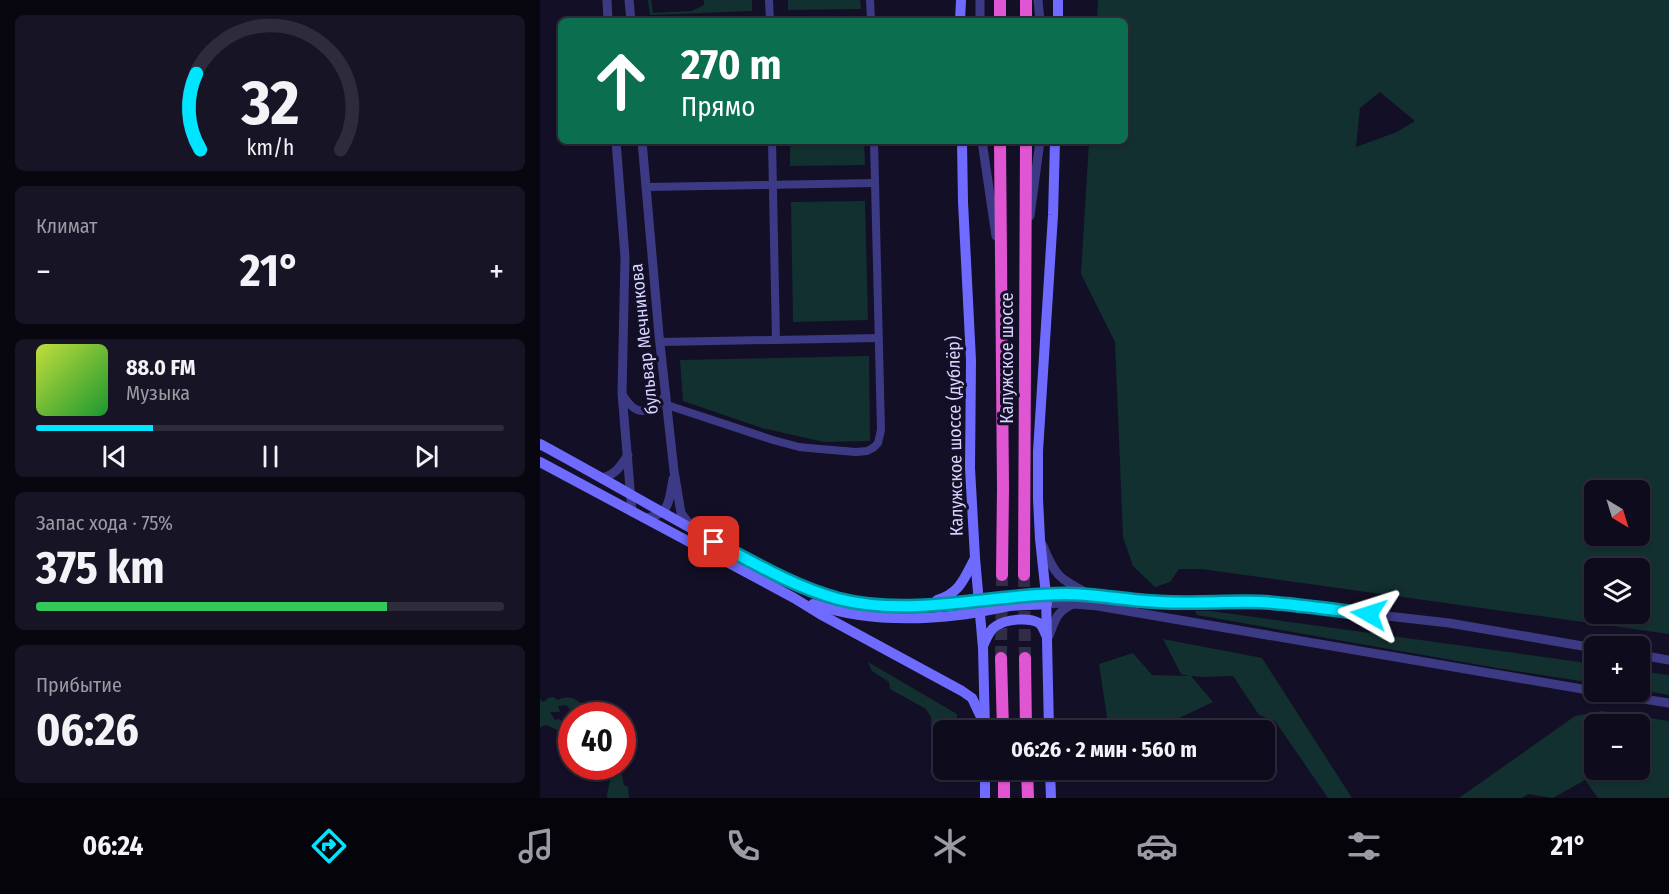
<!DOCTYPE html>
<html lang="ru">
<meta charset="utf-8">
<style>
:root{--surface:#0e0b1c;--page:#171425;--text:#f1f3f6;--muted:#9b9ba3;--line:#2e2b3b;--accent:#00e5ff}
body{margin:0;font-family:"Fira Sans Condensed",sans-serif;background:var(--page);color:var(--text);height:100vh;display:flex;flex-direction:column;font-size:22px;white-space:nowrap}
*{box-sizing:border-box;margin:0}
p{font-size:20px;color:var(--muted)}
.icon{flex:none;width:33px;height:33px;fill:none;stroke:currentColor;stroke-width:2;stroke-linecap:round;stroke-linejoin:round}
.map{position:relative;flex:1;overflow:hidden}
.sheet{display:flex;flex-direction:column;gap:15px;padding:15px;background:#08060f;width:540px}
.sheet>*{flex:none}
.top-card{position:absolute;left:18px;top:18px;width:570px;height:126px;border-radius:9px;box-shadow:0 2px 4px #0004,0 0 0 2px var(--line);background:#0b6e4f;color:#fff;overflow:hidden}
.needle{width:39px;rotate:142deg}
.fabs{position:absolute;left:1044px;top:480px;display:grid;gap:12px}
.fabs a{display:grid;place-items:center;width:66px;height:66px;border-radius:9px;background:var(--surface);box-shadow:0 2px 4px #0004,0 0 0 2px var(--line);font-size:30px}
.speed{position:absolute;left:18px;top:702px;display:flex;gap:12px;font-size:30px;font-weight:700;text-align:center}
.speed>*{display:grid;place-content:center;width:78px;height:78px;border-radius:50%;background:var(--surface);box-shadow:0 2px 4px #0004,0 0 0 2px var(--line);line-height:1}
.speed .limit{border:9px solid #d22;background:#fff;color:#111}
.pin{position:absolute;display:grid;place-items:center;width:51px;height:51px;color:#fff;margin:-26px;border-radius:12px;box-shadow:0 3px 9px #0006}
.me{position:absolute;width:66px;margin:-33px;rotate:276deg;stroke-linejoin:round;filter:drop-shadow(0 0 4px #0008)}
.turn{display:flex;align-items:center;gap:21px;height:126px;padding:0 24px;font-size:27px}
.turn .icon{width:78px;height:78px;stroke-width:2.5}
.turn b{display:block;font-size:42px;line-height:51px}
.big{font-size:45px;font-weight:700;line-height:1.1}
.sheet .card{flex:1;display:flex;flex-direction:column;justify-content:center;gap:9px;min-width:0;padding:0 21px;border-radius:9px;background:var(--page)}
.sheet .dial{align-items:center;gap:0}
.dial svg{height:156px;overflow:visible;fill:none;stroke:var(--line);stroke-width:7;stroke-linecap:round;text-anchor:middle}
.dial text{fill:var(--text);stroke:none}
.song{display:flex;align-items:center;gap:18px}
.cover{width:72px;height:72px;border-radius:9px;background:linear-gradient(135deg,hsl(70 70% 55%),hsl(130 70% 35%))}
.played{height:6px;border-radius:3px;background:linear-gradient(90deg,var(--accent) 25%,var(--line) 25%)}
.keys{display:flex;justify-content:space-around;direction:ltr}
.heat{display:flex;justify-content:space-between;align-items:center;font-size:33px;direction:ltr}
.charge{height:9px;border-radius:4px;background:linear-gradient(90deg,#34c759 75%,var(--line) 0)}
.trip{position:absolute;left:393px;top:720px;width:342px;height:60px;border-radius:9px;background:var(--surface);box-shadow:0 2px 4px #0004,0 0 0 2px var(--line);font-weight:700;line-height:60px;text-align:center}
.menu{display:flex;height:96px;justify-content:space-around;align-items:center;background:#06040b;color:var(--muted)}
.menu .icon{width:42px;height:42px}
.menu .selected{color:var(--accent)}
.menu b{font-size:27px;color:var(--text)}
main{display:flex;flex:1;min-height:0}
.map>svg:first-child{display:block}
.green{fill:#12302f;fill-rule:evenodd}
.lines{fill:none;stroke-linecap:round;stroke-linejoin:round}
.trunk-tunnel{stroke:#312d47;stroke-width:12;stroke-dasharray:12 6;stroke-linecap:butt}
.minor{stroke:#3d3a85;stroke-width:8}
.tertiary{stroke:#3d3a85;stroke-width:9}
.secondary{stroke:#6f6bff;stroke-width:10}
.trunk{stroke:#e055d1;stroke-width:12}
.route-casing{stroke:#0095a6;stroke-width:15}
.route{stroke:#00e5ff;stroke-width:10}
.labels{text-anchor:middle;dominant-baseline:central;stroke-width:6;stroke-linejoin:round;paint-order:stroke}
.street-label{font-size:18px;fill:#d9d4ff;stroke:#130f26}
</style>
<main>
<section class="sheet">
<div class="card dial"><svg viewBox="0 0 100 80">
<path d="M14 69A42 42 0 1 1 86 69"/>
<path d="M14 69A42 42 0 0 1 12 30" stroke="#00e5ff"/>
<text x="50" y="56" font-size="32" font-weight="700">32</text>
<text x="50" y="72" font-size="11">km/h</text>
</svg></div>
<div class="card"><p>Климат</p>
<div class="heat"><a>−</a><b class="big">21°</b><a>+</a></div>
</div>
<div class="card">
<div class="song"><i class="cover"></i><div><b>88.0 FM</b><p>Музыка</p></div></div>
<div class="played"></div>
<div class="keys"><svg class="icon" aria-label="previous" viewBox="0 0 24 24"><path d="M18 5L8 12l10 7zM5 5v14"/></svg><svg class="icon" aria-label="pause" viewBox="0 0 24 24"><path d="M8 5v14M16 5v14"/></svg><svg class="icon" aria-label="next" viewBox="0 0 24 24"><path d="M6 5l10 7-10 7zM19 5v14"/></svg></div>
</div>
<div class="card"><p>Запас хода · 75%</p><b class="big">375 km</b><div class="charge"></div></div>
<div class="card"><p>Прибытие</p><b class="big">06:26</b></div>
</section>
<div class="map">
<svg width="1129" height="798" viewBox="0 0 1129 798">
<rect width="100%" height="100%" fill="#130f26"/>
<g class="green">
<polygon points="108,0 111,0 113,13 152,11 164,5 164,0 212,0 212,11 110,15"/>
<polygon points="248,0 320,0 321,9 248,10"/>
<path d="M558,0H1129V634L661,569H639L630,582L615,587L593,566L583,537L575,342L541,274L549,141H585V21H557ZM840,92L875,121L857,132L816,147L820,108ZM1054,490H1100V536H1054ZM1054,568H1100V614H1054Z"/>
<polygon points="250,141 324,141 325,165 250,166"/>
<polygon points="325,201 328,320 253,322 251,202"/>
<polygon points="329,356 330,441 284,442 222,428 143,401 140,360"/>
<polygon points="655,611 671,611 1054,664 1054,683 957,668 657,615"/>
<polygon points="623,639 722,658 812,798 788,798 735,721 719,715 693,676 663,677 651,676 673,702 614,730 569,730 559,664 593,653 612,675 649,676 641,674"/>
<polygon points="328,662 417,714 416,730 404,730 404,770 416,770 416,772 393,771 391,717 386,709 350,689 349,682 332,671"/>
<polygon points="1100,671 1129,675 1129,695 1100,690"/>
<path d="M13,697L18,700C33,693 40,702 49,713L47,715H32L29,708L26,705L18,706L20,712H10L15,720L19,719L30,728V732L26,734L29,737L31,733V747H30L29,756H25L22,751L24,736L17,730L6,725L0,727V700L4,702L8,698Z"/>
<path d="M1062,711L1129,721V798H1058L1045,780L1013,798L988,794L982,798H919L1035,716ZM1054,724H1100V770H1054Z"/>
<path d="M83,765L84,767L81,772L84,785L88,787L89,798H67C67,788 72,780 71,769L60,771L55,767L82,766Z"/>
</g>
<g class="lines">
<g class="trunk-tunnel">
<polyline points="484,575 485,658"/>
<polyline points="461,658 462,575"/>
</g>
<g class="minor">
<polyline points="229,0 230,21"/>
<polyline points="330,0 331,21"/>
<polyline points="232,141 236,340"/>
<polyline points="107,187 335,183"/>
<polyline points="120,342 338,338"/>
<path d="M83,395C96,418 113,415 126,394"/>
<polyline points="127,405 233,440 259,447 280,449 316,452 327,451 333,448 338,443 341,430 334,141"/>
</g>
<g class="tertiary">
<polyline points="67,0 68,21"/>
<polyline points="89,0 91,21"/>
<polyline points="440,0 440,21"/>
<polyline points="498,0 500,21"/>
<polyline points="76,141 85,257 82,393 92,512"/>
<polyline points="102,141 119,335 134,471 141,513 152,528"/>
<polyline points="442,141 456,236"/>
<polyline points="490,216 500,141"/>
<path d="M62,478C75,475 81,466 88,455"/>
<path d="M104,518C130,516 129,501 133,479"/>
<path d="M503,546C515,576 519,578 547,593"/>
<polyline points="506,595 549,594 605,601 645,603 723,602 909,623 1054,648"/>
<polyline points="507,604 522,603 558,606 1054,691"/>
<path d="M509,636C515,620 516,612 533,604"/>
<polyline points="1100,655 1129,660"/>
<polyline points="1059,692 1129,703"/>
</g>
<g class="secondary">
<polyline points="420,21 421,0"/>
<polyline points="518,21 518,0"/>
<polyline points="422,141 423,202 431,360 430,468 435,558 443,648 445,730"/>
<path d="M0,444C63,478 124,514 187,548C223,568 261,592 303,600C372,612 437,600 506,595"/>
<polyline points="0,462 254,598 280,614 422,691 432,698 442,719"/>
<path d="M397,600C420,593 424,579 435,558"/>
<path d="M273,604C320,620 370,621 419,615C436,613 453,609 470,606C482,605 495,605 507,604"/>
<path d="M443,646C447,638 449,630 456,626C466,619 489,617 499,623C503,626 504,631 506,635"/>
<polyline points="509,730 506,595 500,539 498,499 498,451 513,215 515,141"/>
<polyline points="510,770 511,798"/>
<polyline points="445,798 445,770"/>
</g>
<g class="trunk">
<polyline points="460,0 460,21"/>
<polyline points="486,21 486,0"/>
<polyline points="460,141 463,488 462,575"/>
<polyline points="484,575 486,141"/>
<polyline points="461,658 463,730"/>
<polyline points="485,658 486,730"/>
<polyline points="464,770 464,798"/>
<polyline points="487,770 488,798"/>
</g>
</g>
<g class="lines">
<g class="route-casing">
<path id="route" d="M174,542C214,563 254,587 298,599C372,618 451,594 525,594C557,594 588,601 620,602C654,604 687,601 720,602C757,604 793,610 829,614"/>
</g>
<use href="#route" class="route"/>
</g>
<g class="labels">
<g class="street-label">
<text transform="translate(104 339) rotate(-96)">бульвар Мечникова</text>
<text transform="translate(467 358) rotate(-90)">Калужское шоссе</text>
<text transform="translate(415 436) rotate(-91)">Калужское шоссе (дублёр)</text>
</g>
</g>
</svg>
<div class="fabs">
<a><svg class="needle" viewBox="-14 -14 28 28"><path d="M0-13l5 13h-10z" fill="#e53935"/><path d="M0 13l5-13h-10z" fill="#9b9ba3"/></svg></a>
<a><svg class="icon" aria-label="layers" viewBox="0 0 24 24"><path d="M12 4l9 5-9 5-9-5zM3 14l9 5 9-5"/></svg></a>
<a>+</a>
<a>−</a>
</div>
<div class="speed"><div class="limit">40</div></div>
<div class="pin" style="left:174px;top:542px;background:#d93025"><svg class="icon" aria-label="arrive" viewBox="0 0 24 24"><path d="M6 21V4h12l-3 4 3 4H6"/></svg></div>
<svg class="me" style="left:829px;top:614px" viewBox="-20 -20 40 40"><path d="M0-17L14 15 0 8-14 15z" fill="#00e5ff" stroke="#fff" stroke-width="4"/></svg>
<div class="trip">06:26 · 2 мин · 560 m</div>
<div class="top-card">
<div class="turn"><svg class="icon" aria-label="ahead" viewBox="0 0 24 24"><path d="M12 20V5M6 11l6-6 6 6"/></svg><div><b>270 m</b>Прямо</div></div>
</div>
</div>
</main>
<nav class="menu">
<b>06:24</b>
<svg class="icon selected" aria-label="directions" viewBox="0 0 24 24"><path d="M12 3l9 9-9 9-9-9zM9 14v-3h6M13 9l2 2-2 2"/></svg>
<svg class="icon" aria-label="music" viewBox="0 0 24 24"><path d="M9 18V5l10-2v13"/><circle cx="6" cy="18" r="3"/><circle cx="16" cy="16" r="3"/></svg>
<svg class="icon" aria-label="phone" viewBox="0 0 24 24"><path d="M5 4h4l2 5-3 2q2 4 5 5l2-3 5 2v4C11 20 4 13 5 4z"/></svg>
<svg class="icon" aria-label="climate" viewBox="0 0 24 24"><path d="M12 3v18M4 7l16 10M4 17L20 7"/></svg>
<svg class="icon" aria-label="car" viewBox="0 0 24 24"><path d="M5 17H2v-5l4-1 3-4h7l3 4 3 1v5h-3M9 17h6M6 11h13"/><circle cx="7" cy="17" r="2"/><circle cx="17" cy="17" r="2"/></svg>
<svg class="icon" aria-label="filters" viewBox="0 0 24 24"><path d="M4 7h16M4 17h16"/><circle cx="9" cy="7" r="2"/><circle cx="15" cy="17" r="2"/></svg>
<b>21°</b>
</nav>
